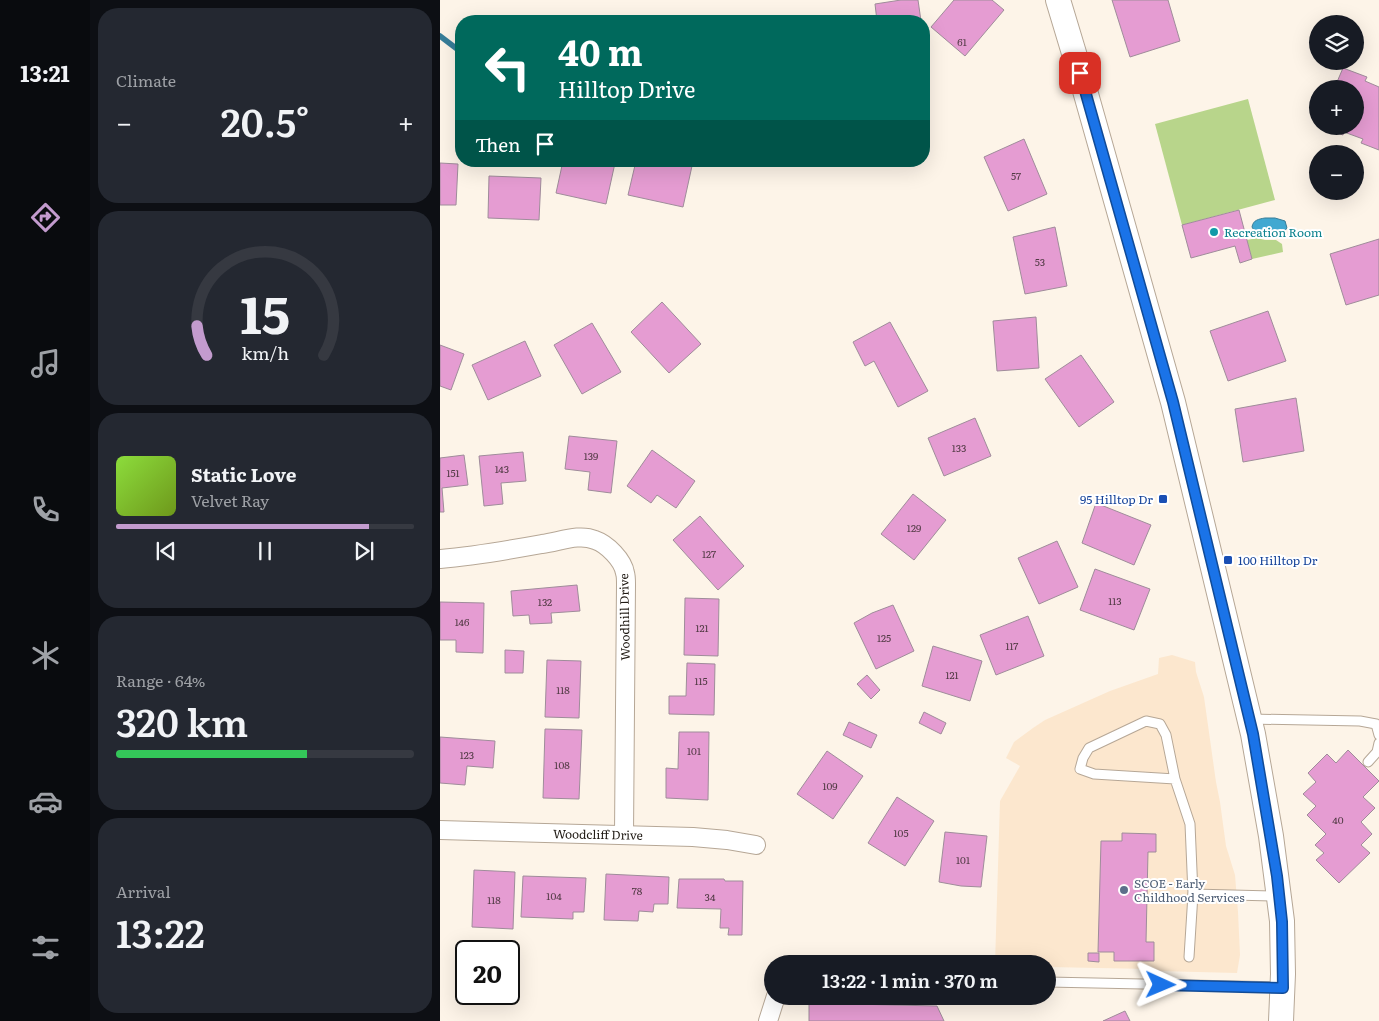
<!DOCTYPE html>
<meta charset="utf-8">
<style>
:root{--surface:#171b24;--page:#242831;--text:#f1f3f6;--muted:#9ea1a6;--line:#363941;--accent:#c39bce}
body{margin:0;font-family:Literata,serif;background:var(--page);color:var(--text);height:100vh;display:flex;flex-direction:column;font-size:19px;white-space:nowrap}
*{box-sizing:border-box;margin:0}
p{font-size:16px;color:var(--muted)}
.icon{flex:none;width:28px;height:28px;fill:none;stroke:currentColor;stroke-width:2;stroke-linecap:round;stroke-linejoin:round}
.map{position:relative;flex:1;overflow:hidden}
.drawer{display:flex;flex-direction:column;gap:8px;padding:8px;background:#0d0f14;width:350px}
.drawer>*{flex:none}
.guide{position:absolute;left:15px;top:15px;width:475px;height:152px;border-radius:20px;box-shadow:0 5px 20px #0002;background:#00695c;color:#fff;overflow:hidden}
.controls{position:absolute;left:869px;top:15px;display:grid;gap:10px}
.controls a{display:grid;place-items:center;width:55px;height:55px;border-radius:50%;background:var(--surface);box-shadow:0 5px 20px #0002;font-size:25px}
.speed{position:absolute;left:15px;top:940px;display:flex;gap:10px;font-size:25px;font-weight:700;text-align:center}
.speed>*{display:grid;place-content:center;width:65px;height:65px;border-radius:50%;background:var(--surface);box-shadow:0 5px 20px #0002;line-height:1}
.speed .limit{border:2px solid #111;border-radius:8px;background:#fff;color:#111}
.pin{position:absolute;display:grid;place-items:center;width:42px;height:42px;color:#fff;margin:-21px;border-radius:10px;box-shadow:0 2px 8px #0006}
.me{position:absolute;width:55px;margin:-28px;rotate:91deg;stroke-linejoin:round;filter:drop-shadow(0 0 4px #0008)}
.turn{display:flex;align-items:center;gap:18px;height:105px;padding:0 20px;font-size:22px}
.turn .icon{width:65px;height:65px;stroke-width:2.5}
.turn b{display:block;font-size:35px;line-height:42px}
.then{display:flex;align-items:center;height:48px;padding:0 20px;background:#0003;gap:10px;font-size:19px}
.big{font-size:38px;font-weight:600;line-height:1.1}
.drawer .tile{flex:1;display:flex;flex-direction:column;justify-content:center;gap:8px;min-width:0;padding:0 18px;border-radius:20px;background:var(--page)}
.drawer .dial{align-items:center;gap:0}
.dial svg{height:130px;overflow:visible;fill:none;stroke:var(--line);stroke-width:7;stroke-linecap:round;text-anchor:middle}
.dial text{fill:var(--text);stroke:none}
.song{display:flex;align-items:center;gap:15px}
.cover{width:60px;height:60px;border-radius:8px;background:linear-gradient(135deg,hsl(90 70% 55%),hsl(80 70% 35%))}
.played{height:5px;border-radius:2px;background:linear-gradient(90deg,var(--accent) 85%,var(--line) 85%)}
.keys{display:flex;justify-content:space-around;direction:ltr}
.heat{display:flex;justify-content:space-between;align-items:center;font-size:28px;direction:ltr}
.charge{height:8px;border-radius:4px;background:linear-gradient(90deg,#34c759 64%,var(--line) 0)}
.trip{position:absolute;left:324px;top:955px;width:292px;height:50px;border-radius:25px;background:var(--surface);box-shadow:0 5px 20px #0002;font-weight:600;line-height:50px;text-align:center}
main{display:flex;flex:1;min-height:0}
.dock{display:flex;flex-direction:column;width:90px;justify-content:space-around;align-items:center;background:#090b0e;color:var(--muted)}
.dock .icon{width:35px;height:35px}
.dock .current{color:var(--accent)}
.dock b{font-size:22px;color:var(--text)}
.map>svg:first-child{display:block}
.built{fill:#fce7ce}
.green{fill:#b8d58b}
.water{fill:#41a8d1;stroke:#377d98}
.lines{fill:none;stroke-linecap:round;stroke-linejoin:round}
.stream{stroke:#377d98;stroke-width:5.5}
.building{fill:#e59cd2;stroke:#9f8c9a}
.service-casing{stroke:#b6a796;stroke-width:11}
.minor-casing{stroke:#b6a796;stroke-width:20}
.secondary-casing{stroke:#b6a796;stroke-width:26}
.service{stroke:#fff;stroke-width:9}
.minor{stroke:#fff;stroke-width:18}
.secondary{stroke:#fff;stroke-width:24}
.route-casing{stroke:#114b97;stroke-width:12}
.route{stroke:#1a73e8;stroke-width:9}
.culture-dot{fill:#0f9aa8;stroke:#fff;stroke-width:2}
.transit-dot{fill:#1a4fb4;stroke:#fff;stroke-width:2}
.service-dot{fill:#5c6f8a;stroke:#fff;stroke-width:2}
.labels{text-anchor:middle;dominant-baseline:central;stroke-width:4;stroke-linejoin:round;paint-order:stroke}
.number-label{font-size:10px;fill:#513a44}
.culture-label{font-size:12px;fill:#0d838f;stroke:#fff;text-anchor:start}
.transit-label{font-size:12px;fill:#164399;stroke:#fff;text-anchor:end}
.street-label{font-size:12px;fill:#201a14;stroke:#fff}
.service-label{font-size:12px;fill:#4e5e75;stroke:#fff;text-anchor:start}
</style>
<main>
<nav class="dock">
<b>13:21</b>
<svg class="icon current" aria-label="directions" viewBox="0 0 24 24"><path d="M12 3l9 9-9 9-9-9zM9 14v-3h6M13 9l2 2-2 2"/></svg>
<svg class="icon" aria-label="music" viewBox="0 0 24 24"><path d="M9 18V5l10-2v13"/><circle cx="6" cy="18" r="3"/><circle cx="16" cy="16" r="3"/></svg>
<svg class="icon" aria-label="phone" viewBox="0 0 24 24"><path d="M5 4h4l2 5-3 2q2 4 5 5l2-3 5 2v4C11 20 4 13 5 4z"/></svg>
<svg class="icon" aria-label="climate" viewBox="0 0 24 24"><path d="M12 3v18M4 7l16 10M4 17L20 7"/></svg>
<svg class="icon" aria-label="car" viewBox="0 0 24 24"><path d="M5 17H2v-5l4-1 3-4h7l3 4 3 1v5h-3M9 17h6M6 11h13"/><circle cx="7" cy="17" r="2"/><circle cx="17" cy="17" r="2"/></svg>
<svg class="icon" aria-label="filters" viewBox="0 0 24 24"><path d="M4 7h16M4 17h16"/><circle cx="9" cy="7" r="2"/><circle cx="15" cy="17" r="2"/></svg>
</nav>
<section class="drawer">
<div class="tile"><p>Climate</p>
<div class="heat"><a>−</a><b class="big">20.5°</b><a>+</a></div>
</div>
<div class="tile dial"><svg viewBox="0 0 100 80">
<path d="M14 69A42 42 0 1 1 86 69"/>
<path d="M14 69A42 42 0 0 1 8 51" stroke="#c39bce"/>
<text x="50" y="56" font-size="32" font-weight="700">15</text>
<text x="50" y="72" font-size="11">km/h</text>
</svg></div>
<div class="tile">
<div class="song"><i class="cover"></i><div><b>Static Love</b><p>Velvet Ray</p></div></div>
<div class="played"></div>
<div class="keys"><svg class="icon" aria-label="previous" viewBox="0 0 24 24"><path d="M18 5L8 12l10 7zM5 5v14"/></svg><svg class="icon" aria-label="pause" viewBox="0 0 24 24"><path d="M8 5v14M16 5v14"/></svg><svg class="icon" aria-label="next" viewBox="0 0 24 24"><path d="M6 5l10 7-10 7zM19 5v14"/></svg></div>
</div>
<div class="tile"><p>Range · 64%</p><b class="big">320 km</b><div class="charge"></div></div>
<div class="tile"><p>Arrival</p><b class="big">13:22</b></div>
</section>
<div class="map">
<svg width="939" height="1021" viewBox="0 0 939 1021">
<rect width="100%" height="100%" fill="#fdf4e8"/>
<polygon class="built" points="732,655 755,662 756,672 764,697 776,782 780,802 786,846 795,875 798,912 800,955 797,973 718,971 709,969 608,967 608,964 555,964 560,801 580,766 566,758 574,742 593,728 605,720 670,691 718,674 719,658"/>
<g class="green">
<polygon points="808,99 835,200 742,225 715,124"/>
<polygon points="817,238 825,240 836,240 842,244 843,252 812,259 807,240"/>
</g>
<path class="water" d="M825,218H835L845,221L847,228C841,238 817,238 812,227C813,220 819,219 825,218Z"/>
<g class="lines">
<polyline class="stream" points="0,36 21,52"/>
</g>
<g class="building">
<polygon points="461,0 478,0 481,21 437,21 435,4"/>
<polygon points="514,0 552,0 564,10 525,56 491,27"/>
<polygon points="672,0 728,0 740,41 690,57"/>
<polygon points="903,68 927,77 925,81 939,87 939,150 921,143 923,139 904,132 903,135 880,126 915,126 915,89 894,89"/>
<polygon points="584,139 607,194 568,211 544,157"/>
<polygon points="123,161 167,161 175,163 166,204 116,193"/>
<polygon points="196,161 231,161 252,166 243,207 188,195"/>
<polygon points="0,163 18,164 16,205 0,205"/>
<polygon points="49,176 101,178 99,220 48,218"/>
<polygon points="799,210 812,259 800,263 795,246 751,258 742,225"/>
<polygon points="615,227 627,286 585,294 573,237"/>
<polygon points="939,239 939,295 906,305 890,254"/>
<polygon points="222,302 261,344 229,373 191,332"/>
<polygon points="828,311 846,361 788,381 770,331"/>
<polygon points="596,317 599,368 557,371 553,321"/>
<polygon points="450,322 488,391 458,407 434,361 425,366 413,342"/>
<polygon points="152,323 181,372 142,394 114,345"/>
<polygon points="85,341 101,376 48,400 32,365"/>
<polygon points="0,345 24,354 11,390 0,386"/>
<polygon points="641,355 674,402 639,427 605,379"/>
<polygon points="856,398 864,451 803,462 795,409"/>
<polygon points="535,418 551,456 504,476 488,438"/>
<polygon points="129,436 177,441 171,493 148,490 150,472 125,469"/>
<polygon points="212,450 255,481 236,508 217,495 211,503 187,486"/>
<polygon points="83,452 86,481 61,483 63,504 44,506 39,456"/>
<polygon points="24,455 28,485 2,488 4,512 0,512 0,458"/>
<polygon points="473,494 506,520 474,560 441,534"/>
<polygon points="656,503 711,525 694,565 642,543"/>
<polygon points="260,516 304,566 278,590 233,540"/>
<polygon points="617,541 638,587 599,604 578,558"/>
<polygon points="655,569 710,589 694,630 640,610"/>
<polygon points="137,585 140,611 111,613 112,623 90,624 89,615 73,616 71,591"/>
<polygon points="245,598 279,599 278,656 244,655"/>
<polygon points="0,602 44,603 43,653 16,652 16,640 0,640"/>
<polygon points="453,605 474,651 436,669 414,623 432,613"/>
<polygon points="588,616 604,656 556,675 540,635"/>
<polygon points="493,646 542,661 530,701 482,686"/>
<polygon points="65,650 84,651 83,673 65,673"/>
<polygon points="107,660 141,661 139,718 105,717"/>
<polygon points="247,663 275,664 274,715 229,714 229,696 246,696"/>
<polygon points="427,675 440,690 431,699 417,684"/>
<polygon points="484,712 506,723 501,734 479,723"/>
<polygon points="409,722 437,735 431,748 403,735"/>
<polygon points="105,729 142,730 139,799 103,798"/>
<polygon points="239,732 269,732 268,800 226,798 226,768 238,769"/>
<polygon points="0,737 55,741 53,768 27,766 25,785 0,783"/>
<polygon points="908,750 939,781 923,797 935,808 921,822 932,834 921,845 930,853 899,883 876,860 884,853 875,845 886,834 867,815 876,806 863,794 876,782 868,773 887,754 896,763"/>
<polygon points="387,751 423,776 393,819 357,794"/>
<polygon points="457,797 494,821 465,866 428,843"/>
<polygon points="505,832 547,836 541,887 521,886 499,882"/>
<polygon points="682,833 716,834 716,852 708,852 706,942 714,942 714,961 674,961 674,952 658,952 661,841 682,841"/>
<polygon points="34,870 75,872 73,929 32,927"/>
<polygon points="166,874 229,877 228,904 214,904 213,912 199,911 198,921 164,920"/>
<polygon points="83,876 146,878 144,912 133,912 133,919 81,917"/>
<polygon points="239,879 284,879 285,881 303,881 302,935 288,935 289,928 280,928 281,909 237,908"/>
<polygon points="648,953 659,953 659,962 648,961"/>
<polygon points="369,1003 497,1006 504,1021 369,1021"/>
<polygon points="685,1011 690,1021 663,1021"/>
</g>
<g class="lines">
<g class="service-casing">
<g id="service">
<polyline points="810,719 920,721 936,724 939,735"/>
<polyline points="928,762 937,752 939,743"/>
<polyline points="735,779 654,774 640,769 643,758 649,748 706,721 720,724 726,735 735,779 750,824 753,894 837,896"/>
<polyline points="749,957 753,894"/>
<polyline points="608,982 842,987"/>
</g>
</g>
<g class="minor-casing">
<g id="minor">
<path d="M0,559C34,556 69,550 102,544C119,542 139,533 155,540C167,544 183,560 185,573C186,576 186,581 186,584L184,834"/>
<polyline points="0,830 253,837 287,840 316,845"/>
<polyline points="328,1021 336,996"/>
</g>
</g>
<g class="secondary-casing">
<polyline id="secondary" points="618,0 640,73 733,402 813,734 831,836 842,921 843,974 841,1021"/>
</g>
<use href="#service" class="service"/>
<use href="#minor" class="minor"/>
<use href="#secondary" class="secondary"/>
</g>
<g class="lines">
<g class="route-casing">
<polyline id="route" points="640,73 733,402 813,734 837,876 842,922 843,988 721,985"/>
</g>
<use href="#route" class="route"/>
</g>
<circle class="culture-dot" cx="774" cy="232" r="5"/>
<g class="transit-dot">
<rect x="718" y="494" width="10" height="10" rx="2.5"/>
<rect x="783" y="555" width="10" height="10" rx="2.5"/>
</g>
<circle class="service-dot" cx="684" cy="890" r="5"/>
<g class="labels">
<g class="number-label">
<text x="522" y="41">61</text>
<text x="576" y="175">57</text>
<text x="600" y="261">53</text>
<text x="519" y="447">133</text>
<text x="151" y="455">139</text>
<text x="62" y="468">143</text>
<text x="13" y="472">151</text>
<text x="474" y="527">129</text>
<text x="269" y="553">127</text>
<text x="675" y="600">113</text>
<text x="105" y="601">132</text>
<text x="22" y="621">146</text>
<text x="262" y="627">121</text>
<text x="444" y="637">125</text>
<text x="572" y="645">117</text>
<text x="512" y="674">121</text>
<text x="261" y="680">115</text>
<text x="123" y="689">118</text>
<text x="254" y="750">101</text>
<text x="27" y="754">123</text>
<text x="122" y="764">108</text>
<text x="390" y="785">109</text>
<text x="898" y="819">40</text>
<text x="461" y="832">105</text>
<text x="523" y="859">101</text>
<text x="197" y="890">78</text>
<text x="114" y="895">104</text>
<text x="270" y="896">34</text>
<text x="54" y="899">118</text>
</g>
<g class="culture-label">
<text x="784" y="232">Recreation Room</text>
</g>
<g class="transit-label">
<text x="713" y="499">95 Hilltop Dr</text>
<text x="798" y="560" text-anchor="start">100 Hilltop Dr</text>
</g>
<g class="street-label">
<text transform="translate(184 617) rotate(-91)">Woodhill Drive</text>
<text transform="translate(158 834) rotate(1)">Woodcliff Drive</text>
</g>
<g class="service-label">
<text x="694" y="883">SCOE - Early<tspan x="694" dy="14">Childhood Services</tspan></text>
</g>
</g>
</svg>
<div class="controls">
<a><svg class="icon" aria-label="layers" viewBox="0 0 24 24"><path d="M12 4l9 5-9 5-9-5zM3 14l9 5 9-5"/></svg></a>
<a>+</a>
<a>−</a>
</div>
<div class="speed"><div class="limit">20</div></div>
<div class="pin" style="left:640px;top:73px;background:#d93025"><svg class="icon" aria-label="arrive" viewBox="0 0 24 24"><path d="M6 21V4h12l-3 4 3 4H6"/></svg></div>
<svg class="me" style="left:721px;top:985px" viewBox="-20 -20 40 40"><path d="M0-17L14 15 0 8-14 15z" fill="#1a73e8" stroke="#fff" stroke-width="4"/></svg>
<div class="trip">13:22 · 1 min · 370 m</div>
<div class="guide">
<div class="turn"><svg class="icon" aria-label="left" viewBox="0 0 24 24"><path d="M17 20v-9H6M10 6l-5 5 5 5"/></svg><div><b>40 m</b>Hilltop Drive</div></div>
<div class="then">Then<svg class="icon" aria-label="arrive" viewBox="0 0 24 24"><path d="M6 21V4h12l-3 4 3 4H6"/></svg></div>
</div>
</div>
</main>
